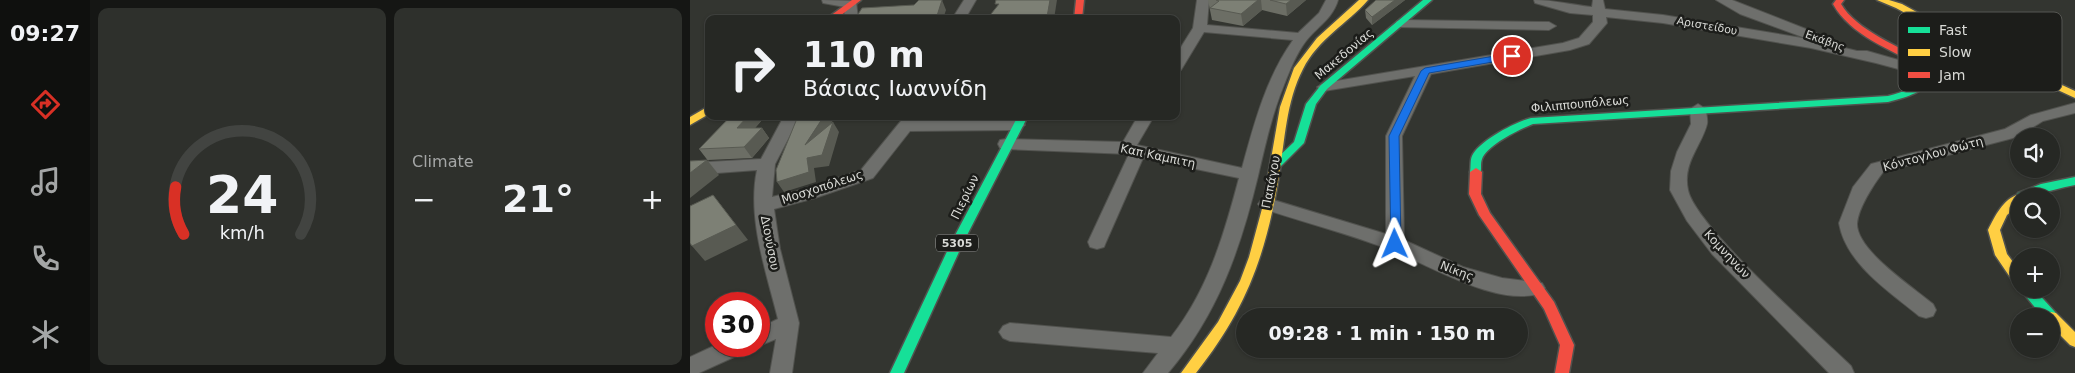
<!DOCTYPE html>
<meta charset="utf-8">
<style>
:root{--surface:#262824;--page:#2e302c;--text:#f1f3f6;--muted:#a4a6a6;--line:#424441;--accent:#d93025}
body{margin:0;font-family:"DejaVu Sans",sans-serif;background:var(--page);color:var(--text);height:100vh;display:flex;flex-direction:column;font-size:19px;white-space:nowrap}
*{box-sizing:border-box;margin:0}
p{font-size:16px;color:var(--muted)}
.icon{flex:none;width:28px;height:28px;fill:none;stroke:currentColor;stroke-width:2;stroke-linecap:round;stroke-linejoin:round}
.map{position:relative;flex:1;overflow:hidden}
.sheet{display:flex;flex-direction:column;gap:8px;padding:8px;background:#151614;width:600px}
.sheet>*{flex:none}
.top-card{position:absolute;left:15px;top:15px;width:475px;height:105px;border-radius:10px;box-shadow:0 1px 4px #0004,0 0 0 1px var(--line);background:#262824;color:var(--text);overflow:hidden}
.buttons{position:absolute;left:1320px;top:128px;display:grid;gap:10px}
.buttons a{display:grid;place-items:center;width:50px;height:50px;border-radius:50%;background:var(--surface);box-shadow:0 1px 4px #0004,0 0 0 1px var(--line);font-size:25px}
.speed{position:absolute;left:15px;top:292px;display:flex;gap:10px;font-size:25px;font-weight:700;text-align:center}
.speed>*{display:grid;place-content:center;width:65px;height:65px;border-radius:50%;background:var(--surface);box-shadow:0 1px 4px #0004,0 0 0 1px var(--line);line-height:1}
.speed .limit{border:8px solid #d22;background:#fff;color:#111}
.pin{position:absolute;display:grid;place-items:center;width:42px;height:42px;color:#fff;margin:-21px;border:2px solid #fff;border-radius:50%;box-shadow:0 1px 5px #0007}
.me{position:absolute;width:55px;margin:-28px;rotate:359deg;stroke-linejoin:round;filter:drop-shadow(0 0 4px #0008)}
.turn{display:flex;align-items:center;gap:18px;height:105px;padding:0 15px;font-size:22px}
.turn .icon{width:65px;height:65px;stroke-width:2.5}
.turn b{display:block;font-size:35px;line-height:42px}
.big{font-size:38px;font-weight:800;line-height:1.1}
.sheet .widget{flex:1;display:flex;flex-direction:column;justify-content:center;gap:8px;min-width:0;padding:0 18px;border-radius:10px;background:var(--page)}
.sheet .dial{align-items:center;gap:0}
.dial svg{height:130px;overflow:visible;fill:none;stroke:var(--line);stroke-width:7;stroke-linecap:round;text-anchor:middle}
.dial text{fill:var(--text);stroke:none}
.heat{display:flex;justify-content:space-between;align-items:center;font-size:28px;direction:ltr}
.sheet .tiles{flex:1;display:grid;gap:8px;grid-template-columns:repeat(2,1fr)}
.trip{position:absolute;left:546px;top:308px;width:292px;height:50px;border-radius:25px;background:var(--surface);box-shadow:0 1px 4px #0004,0 0 0 1px var(--line);font-weight:800;line-height:50px;text-align:center}
main{display:flex;flex:1;min-height:0}
.dock{display:flex;flex-direction:column;width:90px;justify-content:space-around;align-items:center;background:#0f100e;color:var(--muted)}
.dock .icon{width:35px;height:35px}
.dock .on{color:var(--accent)}
.dock b{font-size:22px;color:var(--text)}
.map>svg:first-child{display:block}
.lines{fill:none;stroke-linecap:round;stroke-linejoin:round}
.street-casing{stroke:#51524e;stroke-width:2}
.fast-casing{stroke:#51524e;stroke-width:3}
.slow-casing{stroke:#51524e;stroke-width:3}
.jam-casing{stroke:#51524e;stroke-width:3}
.street{fill:#6e6f6c;fill-rule:evenodd}
.fast{fill:#16e098;fill-rule:evenodd}
.slow{fill:#ffcf43;fill-rule:evenodd}
.jam{fill:#f24e42;fill-rule:evenodd}
.wall{fill:#6c6e65}
.shaded-wall{fill:#585a52}
.building{fill:#7d8075;stroke:#585a52}
.route{fill:#1a73e8;stroke:#114b97}
.labels{text-anchor:middle;dominant-baseline:central;stroke-width:5;stroke-linejoin:round;paint-order:stroke}
.far-street-label{font-size:11px;fill:#d9dad6;stroke:#1c1d1a}
.shield{fill:#1c1d1a;stroke:#a0a19e;stroke-width:1}
.shield-label{font-size:11px;font-weight:bold;fill:#d9dad6}
.street-label{font-size:12px;fill:#d9dad6;stroke:#1c1d1a}
.key{fill:#1c1d1a;stroke:#555652;stroke-width:1}
.key-label{font-size:14px;fill:#d9dad6}
</style>
<main>
<nav class="dock">
<b>09:27</b>
<svg class="icon on" aria-label="directions" viewBox="0 0 24 24"><path d="M12 3l9 9-9 9-9-9zM9 14v-3h6M13 9l2 2-2 2"/></svg>
<svg class="icon" aria-label="music" viewBox="0 0 24 24"><path d="M9 18V5l10-2v13"/><circle cx="6" cy="18" r="3"/><circle cx="16" cy="16" r="3"/></svg>
<svg class="icon" aria-label="phone" viewBox="0 0 24 24"><path d="M5 4h4l2 5-3 2q2 4 5 5l2-3 5 2v4C11 20 4 13 5 4z"/></svg>
<svg class="icon" aria-label="climate" viewBox="0 0 24 24"><path d="M12 3v18M4 7l16 10M4 17L20 7"/></svg>
</nav>
<section class="sheet">
<div class="tiles">
<div class="widget dial"><svg viewBox="0 0 100 80">
<path d="M14 69A42 42 0 1 1 86 69"/>
<path d="M14 69A42 42 0 0 1 9 40" stroke="#d93025"/>
<text x="50" y="56" font-size="32" font-weight="700">24</text>
<text x="50" y="72" font-size="11">km/h</text>
</svg></div>
<div class="widget"><p>Climate</p>
<div class="heat"><a>−</a><b class="big">21°</b><a>+</a></div>
</div>
</div>
</section>
<div class="map">
<svg width="1385" height="373" viewBox="0 0 1385 373">
<rect width="100%" height="100%" fill="#333530"/>
<g class="lines">
<g class="street-casing">
<g id="street">
<polygon points="132,0 166,1 168,19 154,19 155,7 133,3"/>
<polygon points="274,0 286,0 275,19 262,19"/>
<path d="M507,0H519L517,25L608,33L629,13L636,0H648C643,18 627,27 616,41C606,54 600,70 594,85C582,114 575,146 568,176C550,250 528,314 478,373H453L468,353L320,341L313,338L309,332L313,326L320,323L481,337C518,290 534,235 549,178L453,158L416,242L414,247L407,249L400,247L398,242L439,154L316,149L310,148L308,144L310,140L316,139L433,142L448,116H464L447,145L552,168C564,124 576,78 603,40L514,32L491,70L486,71V55L503,28Z"/>
<path d="M844,0C864,0 882,5 902,7L903,0H913L915,9L973,15L1118,39L1050,14L1026,0H1042L1126,33L1128,36L1122,40L1167,51H1177L1247,71L1249,74L1242,78L1186,63L1121,48L973,23L916,17L917,23L899,44L880,50L741,74L712,136L714,240L773,267L812,278L852,283L855,288L852,293C806,308 739,264 698,249C656,233 613,222 571,208L568,204L571,200L577,198L696,234V136L725,76L634,91L627,87L634,83L873,43L889,38L903,22V15L880,13L845,3Z"/>
<polygon points="712,20 859,22 866,26 859,30 707,27 705,24 707,21"/>
<path d="M1385,103V113L1353,121L1327,137L1193,172C1184,184 1168,208 1167,224C1167,251 1224,288 1243,304L1246,310L1243,316L1236,318L1229,316C1199,291 1156,264 1149,223L1163,187L1181,164L1315,129L1341,115Z"/>
<path d="M1008,104L1016,109C1016,114 1018,120 1017,124C1012,145 992,163 998,190C1005,226 1129,335 1161,366L1164,373H1139L1022,254L997,221L980,190L981,171L987,152L1001,124L1000,109Z"/>
<path d="M94,116H110L85,164L82,197L115,189L171,170L215,116H232L228,121L327,120L335,125L327,130L220,131L183,178L125,198L84,209L90,249L109,323L102,373H80L86,339L69,346V328L88,319C76,271 57,218 67,170L0,175V163L71,159Z"/>
<polygon points="26,345 58,346 55,352 9,373 0,373 0,357"/>
</g>
</g>
<g class="fast-casing">
<g id="fast">
<polygon points="733,0 742,0 637,89 626,104 614,143 590,167 582,167 581,165 582,163 604,142 616,104 631,85"/>
<path d="M1234,61L1237,62L1247,74C1235,92 1218,97 1198,102L843,124C830,129 797,145 792,159C790,164 792,169 790,175L786,176L780,172C781,167 780,160 782,156C789,141 825,122 841,118L1198,96C1213,92 1228,88 1237,74L1229,64Z"/>
<polygon points="328,116 338,116 273,243 214,373 200,373 261,243"/>
<path d="M1385,177V185C1366,188 1348,196 1329,196V199L1326,196L1328,193L1351,184Z"/>
<polygon points="1330,289 1344,289 1365,312 1367,316 1365,320 1361,321 1361,316 1352,316"/>
</g>
</g>
<g class="slow-casing">
<g id="slow">
<path d="M669,0H678C657,24 628,39 613,69C596,102 595,140 589,176C576,255 556,310 506,373H491L528,322L550,281L559,257L573,205L590,107L604,68L627,38Z"/>
<polygon points="1187,0 1199,0 1212,4 1298,51 1385,91 1385,98 1292,55 1206,8"/>
<polygon points="19,106 19,114 0,125 0,117"/>
<path d="M1329,194L1334,196H1329V205L1317,215L1310,230L1317,254L1329,270V285L1324,283L1305,255L1298,230C1305,216 1313,199 1329,194Z"/>
<polygon points="1361,312 1366,313 1385,332 1385,347 1380,345 1361,326 1361,316 1355,316 1356,313"/>
</g>
</g>
<g class="jam-casing">
<g id="jam">
<polygon points="162,0 171,0 146,19 136,19"/>
<polygon points="386,0 394,0 392,19 384,19"/>
<path d="M1146,0H1154L1151,4C1166,30 1211,48 1237,62V66H1231C1201,50 1160,35 1143,4Z"/>
<polygon points="786,168 792,172 791,194 800,213 864,302 884,345 879,373 865,373 870,345 854,309 789,215 779,194 780,172"/>
</g>
</g>
<use href="#street" class="street"/>
<use href="#fast" class="fast"/>
<use href="#slow" class="slow"/>
<use href="#jam" class="jam"/>
</g>
<g class="wall">
<polygon points="518,0 616,0 597,16 572,10 553,26 522,20"/>
<polygon points="686,0 715,0 682,25 676,18 675,10"/>
<polygon points="41,116 70,116 72,120 65,128 72,128 79,138 62,158 18,160 29,175 9,149"/>
<polygon points="180,116 212,116 210,120 183,121"/>
</g>
<g class="shaded-wall">
<polygon points="252,0 256,10 253,19 246,19"/>
<polygon points="360,0 367,0 364,19 356,19"/>
<polygon points="568,0 571,0 572,10 553,26 551,14"/>
<polygon points="601,0 616,0 597,16 596,4"/>
<polygon points="705,0 715,0 682,25 682,17"/>
<polygon points="58,116 70,116 72,120 55,139 47,128"/>
<polygon points="134,116 145,116 138,130 115,145"/>
<polygon points="143,122 149,132 139,166 124,168 126,182 94,192 87,182 117,158"/>
<polygon points="72,128 79,138 62,158 54,147"/>
<polygon points="17,160 29,175 0,198 0,173"/>
<polygon points="23,195 58,240 15,261 2,246"/>
</g>
<g class="building">
<polygon points="229,0 252,0 246,19 165,19 172,8 224,5"/>
<polygon points="306,0 360,0 357,17 356,19 297,19 309,4 305,4"/>
<polygon points="526,0 568,0 551,14 520,8 529,1"/>
<polygon points="580,0 601,0 596,4"/>
<polygon points="686,0 705,0 682,17 675,10"/>
<polygon points="41,116 58,116 47,128 72,128 54,147 9,149"/>
<polygon points="108,116 134,116 115,145 143,122 132,155 117,158 119,172 87,182 86,170"/>
<polygon points="17,160 0,173 0,161"/>
<polygon points="23,195 46,225 2,246 0,243 0,206"/>
</g>
<polygon class="route" points="822,53 827,56 826,58 739,73 709,136 711,244 709,247 701,247 699,136 731,71 735,68"/>
<g class="labels">
<g class="far-street-label">
<text transform="translate(1017 26) rotate(10)">Αριστείδου</text>
<text transform="translate(1135 41) rotate(20)">Εκάβης</text>
</g>
<rect class="shield" x="246" y="234.5" width="42" height="17" rx="4"/>
<g class="shield-label">
<text x="267" y="243">5305</text>
</g>
<g class="street-label">
<text transform="translate(654 54) rotate(-40)">Μακεδονίας</text>
<text transform="translate(890 104) rotate(-5)">Φιλιππουπόλεως</text>
<text transform="translate(1243 154) rotate(-15)">Κόντογλου Φώτη</text>
<text transform="translate(468 156) rotate(12)">Καπ Καμπιτη</text>
<text transform="translate(581 182) rotate(-79)">Παπάγου</text>
<text transform="translate(132 187) rotate(-18)">Μοσχοπόλεως</text>
<text transform="translate(275 197) rotate(-64)">Πιερίων</text>
<text transform="translate(80 243) rotate(79)">Διονύσου</text>
<text transform="translate(1037 254) rotate(47)">Κομνηνών</text>
<text transform="translate(767 271) rotate(21)">Νίκης</text>
</g>
</g>
<rect x="1208" y="12" width="164" height="80" rx="8" class="key"/>
<rect x="1218" y="27" width="22" height="6" fill="#16e098"/>
<rect x="1218" y="49" width="22" height="7" fill="#ffcf43"/>
<rect x="1218" y="72" width="22" height="6" fill="#f24e42"/>
<g class="key-label">
<text x="1249" y="35">Fast</text>
<text x="1249" y="57">Slow</text>
<text x="1249" y="80">Jam</text>
</g>
</svg>
<div class="buttons">
<a><svg class="icon" aria-label="sound" viewBox="0 0 24 24"><path d="M4 9h4l5-4v14l-5-4H4zM17 9q2 3 0 6"/></svg></a>
<a><svg class="icon" aria-label="search" viewBox="0 0 24 24"><circle cx="10" cy="10" r="6"/><path d="M15 15l6 6"/></svg></a>
<a>+</a>
<a>−</a>
</div>
<div class="speed"><div class="limit">30</div></div>
<div class="pin" style="left:822px;top:56px;background:#d93025"><svg class="icon" aria-label="arrive" viewBox="0 0 24 24"><path d="M6 21V4h12l-3 4 3 4H6"/></svg></div>
<svg class="me" style="left:705px;top:244px" viewBox="-20 -20 40 40"><path d="M0-17L14 15 0 8-14 15z" fill="#1a73e8" stroke="#fff" stroke-width="4"/></svg>
<div class="trip">09:28 · 1 min · 150 m</div>
<div class="top-card">
<div class="turn"><svg class="icon" aria-label="right" viewBox="0 0 24 24"><path d="M7 20v-9h11M14 6l5 5-5 5"/></svg><div><b>110 m</b>Βάσιας Ιωαννίδη</div></div>
</div>
</div>
</main>
